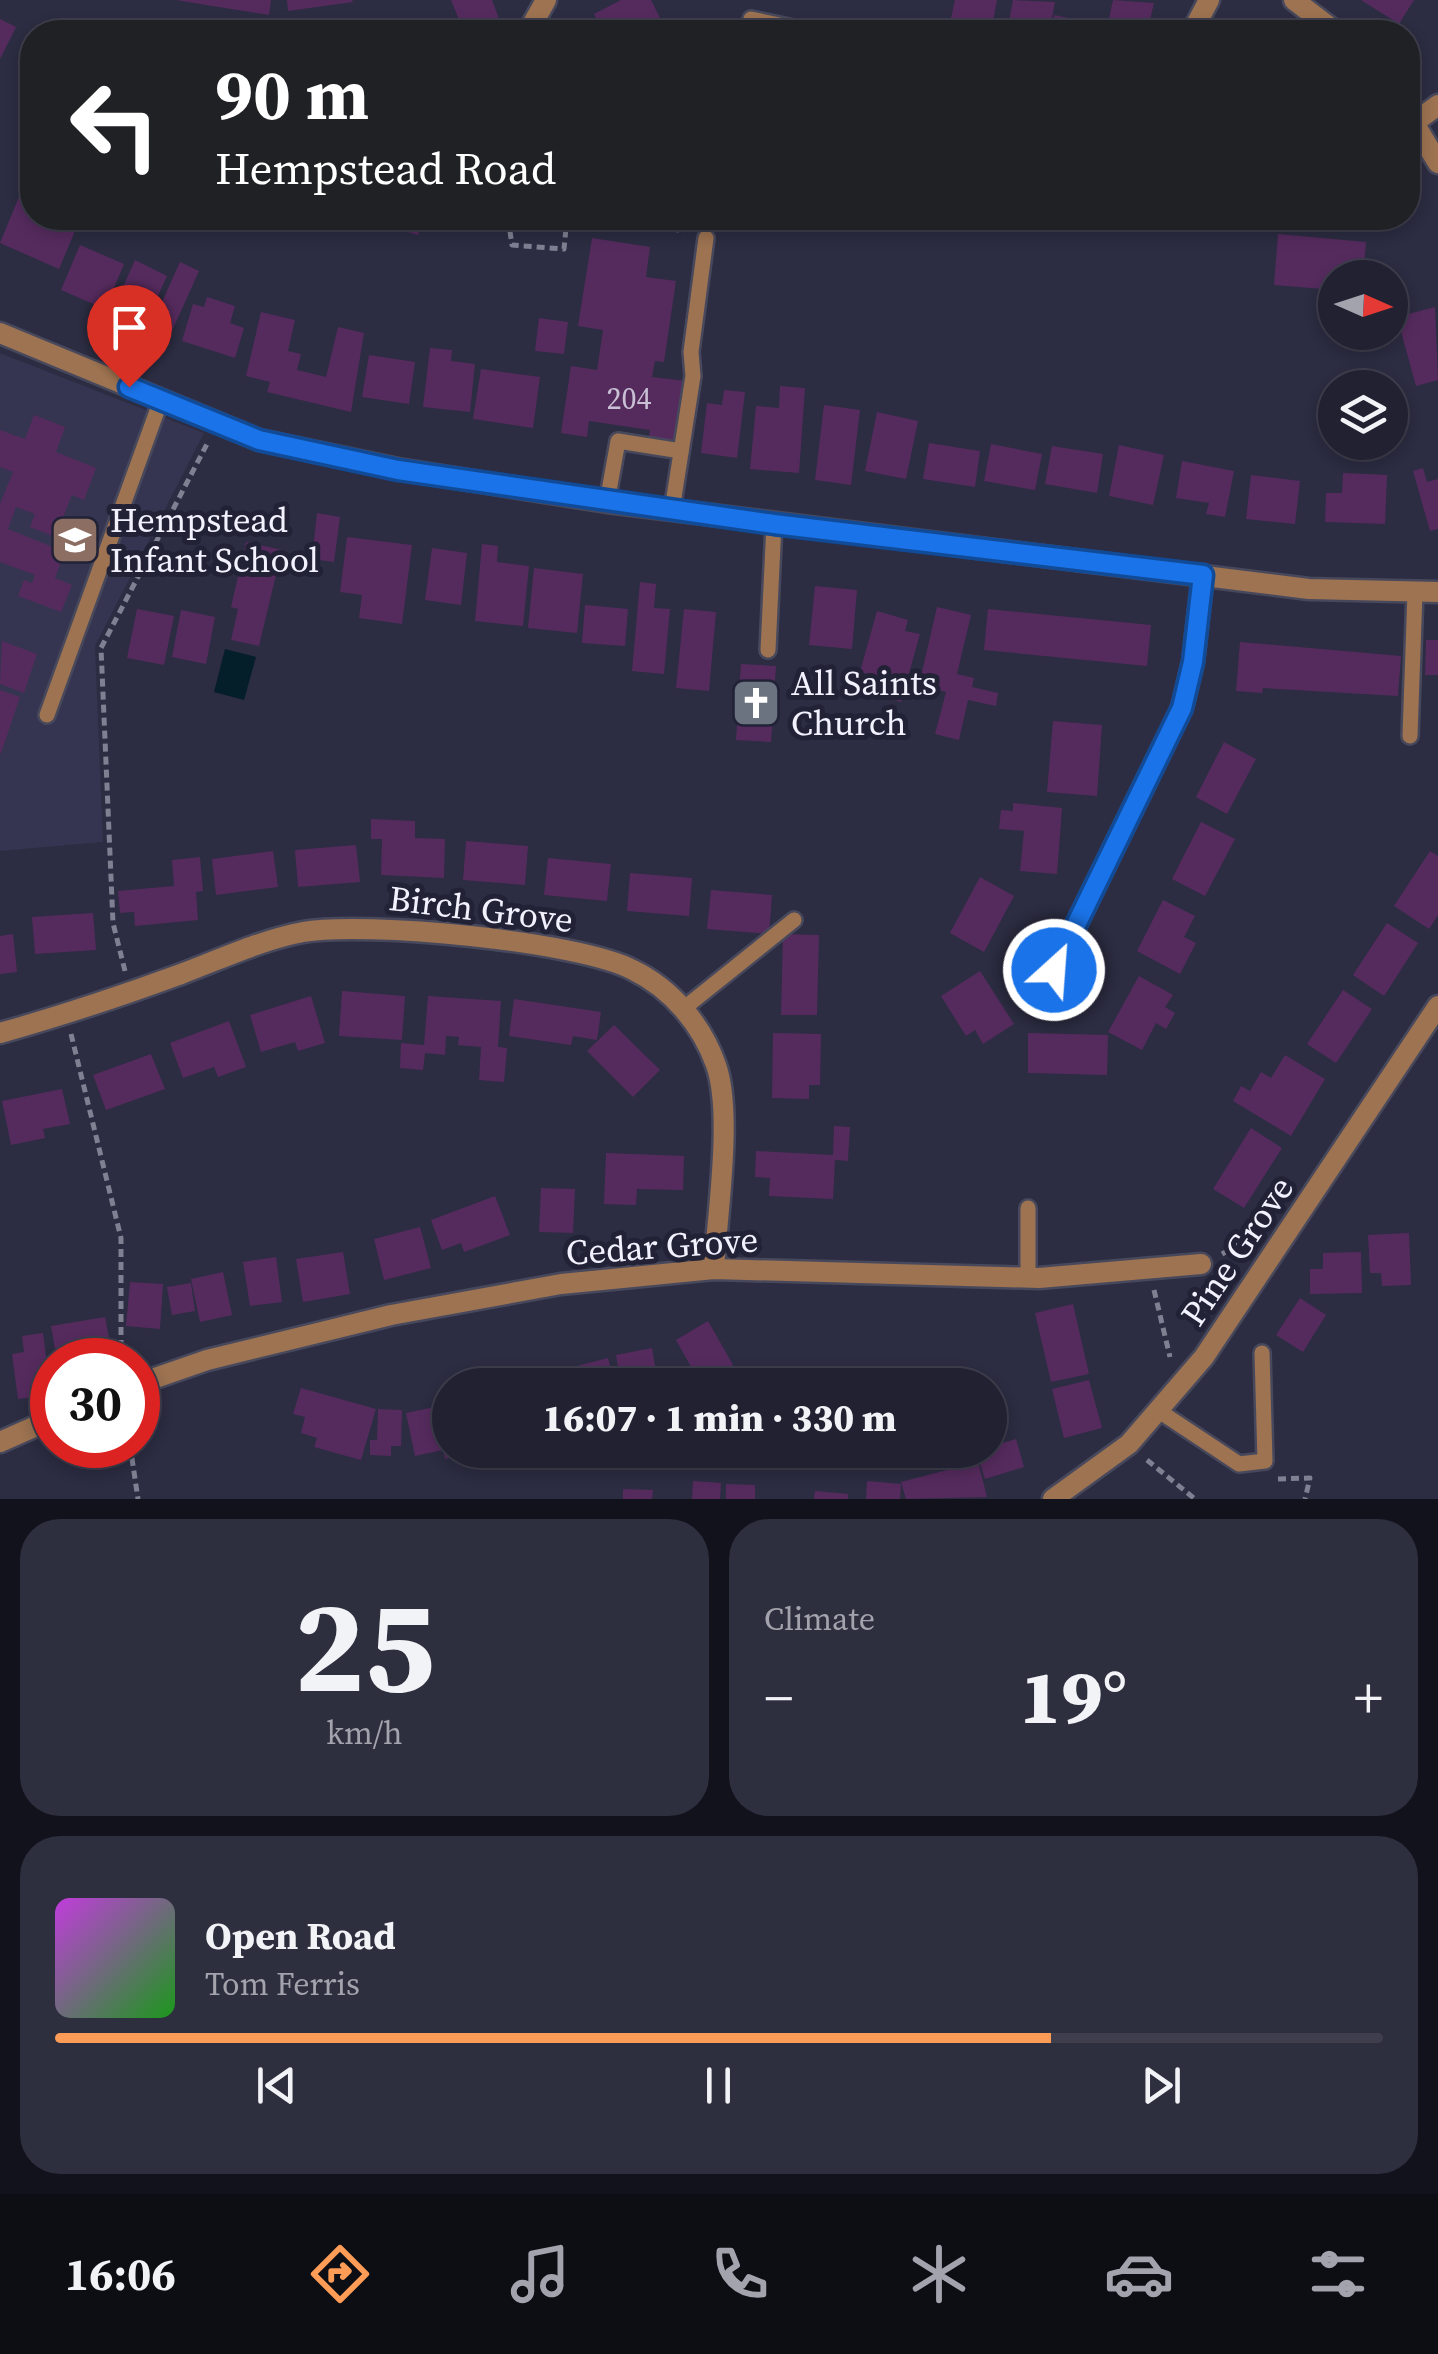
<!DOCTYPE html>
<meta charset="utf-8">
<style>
:root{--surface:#212132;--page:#2d2e3e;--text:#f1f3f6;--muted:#a2a3ac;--line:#3e3e4d;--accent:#fd9c56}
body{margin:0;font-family:"Source Serif 4",serif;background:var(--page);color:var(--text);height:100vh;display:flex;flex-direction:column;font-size:38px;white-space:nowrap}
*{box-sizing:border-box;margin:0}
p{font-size:32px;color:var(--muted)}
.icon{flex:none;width:55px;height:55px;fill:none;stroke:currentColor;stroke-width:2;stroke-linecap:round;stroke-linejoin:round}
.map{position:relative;height:1499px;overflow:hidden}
.details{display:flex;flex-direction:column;gap:20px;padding:20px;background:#12121c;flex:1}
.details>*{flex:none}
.hud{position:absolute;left:20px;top:20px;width:1400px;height:210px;border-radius:40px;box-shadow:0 5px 15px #0003,0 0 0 2px var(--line);background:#202124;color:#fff;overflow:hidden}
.needle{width:65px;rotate:93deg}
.tools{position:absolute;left:1318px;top:260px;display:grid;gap:20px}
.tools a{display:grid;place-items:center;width:90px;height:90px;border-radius:50%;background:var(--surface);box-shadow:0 5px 15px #0003,0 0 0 2px var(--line);font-size:50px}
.speed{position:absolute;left:30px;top:1338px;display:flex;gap:20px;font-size:50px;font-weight:700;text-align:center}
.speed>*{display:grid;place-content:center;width:130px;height:130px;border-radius:50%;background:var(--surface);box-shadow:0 5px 15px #0003,0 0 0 2px var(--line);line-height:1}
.speed .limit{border:15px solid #d22;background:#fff;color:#111}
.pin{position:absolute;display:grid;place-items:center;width:85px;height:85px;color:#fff;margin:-102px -42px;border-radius:50% 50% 50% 0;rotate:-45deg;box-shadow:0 0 10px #0007}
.pin .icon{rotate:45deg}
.me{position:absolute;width:110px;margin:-55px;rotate:26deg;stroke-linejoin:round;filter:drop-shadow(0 0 8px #0008)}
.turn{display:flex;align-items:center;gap:35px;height:210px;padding:0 30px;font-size:45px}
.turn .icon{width:130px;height:130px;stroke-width:2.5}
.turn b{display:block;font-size:70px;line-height:85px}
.big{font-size:75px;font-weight:800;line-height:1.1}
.details .widget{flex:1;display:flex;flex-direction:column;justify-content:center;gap:15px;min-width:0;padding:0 35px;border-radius:40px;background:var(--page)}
.details .dial{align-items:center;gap:0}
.dial b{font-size:130px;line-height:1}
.song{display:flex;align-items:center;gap:30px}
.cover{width:120px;height:120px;border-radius:15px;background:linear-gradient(135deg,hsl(290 70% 55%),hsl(120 70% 35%))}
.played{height:10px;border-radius:5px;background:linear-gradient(90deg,var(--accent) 75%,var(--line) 75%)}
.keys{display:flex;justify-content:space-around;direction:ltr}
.heat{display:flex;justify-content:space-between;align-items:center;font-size:55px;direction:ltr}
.details .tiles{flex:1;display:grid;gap:20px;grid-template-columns:1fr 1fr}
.widget:last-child{grid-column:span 2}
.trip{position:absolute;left:432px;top:1368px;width:575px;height:100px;border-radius:50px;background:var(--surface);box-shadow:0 5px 15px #0003,0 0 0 2px var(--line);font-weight:800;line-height:100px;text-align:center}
.menu{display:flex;height:160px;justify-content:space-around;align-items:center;background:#0d0d14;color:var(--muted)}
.menu .icon{width:70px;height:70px}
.menu .selected{color:var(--accent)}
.menu b{font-size:45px;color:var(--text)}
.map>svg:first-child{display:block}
.built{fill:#353551}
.water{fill:#041e2a}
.building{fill:#552b5e}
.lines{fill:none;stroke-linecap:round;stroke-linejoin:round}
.service-casing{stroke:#48485c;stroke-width:20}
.minor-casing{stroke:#48485c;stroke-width:25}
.path{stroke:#7f8092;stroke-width:5;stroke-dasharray:8 5;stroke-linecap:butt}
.service{stroke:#9d7351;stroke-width:15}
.minor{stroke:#9d7351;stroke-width:20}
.route-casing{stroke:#114b97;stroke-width:25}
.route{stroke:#1a73e8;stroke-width:18}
.labels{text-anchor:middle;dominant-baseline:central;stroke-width:10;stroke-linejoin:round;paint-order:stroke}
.number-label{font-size:30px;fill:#cac0d6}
.poi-label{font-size:35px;fill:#f1f2fe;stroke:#222237;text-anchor:start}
.street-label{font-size:35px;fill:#f1f2fe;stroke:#222237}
</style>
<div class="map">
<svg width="1438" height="1499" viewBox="0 0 1438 1499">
<rect width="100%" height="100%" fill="#2c2c42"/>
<polygon class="built" points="0,353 204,433 95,646 103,842 0,851"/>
<polygon class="water" points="225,649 256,657 244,700 214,692"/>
<g class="building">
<polygon points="176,0 271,0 269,15"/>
<polygon points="287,0 352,0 353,2 288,11"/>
<polygon points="451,0 492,0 499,19 464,32"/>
<polygon points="621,0 651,0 662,22 642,32 595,32 601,29 594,14"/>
<polygon points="955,0 997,0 991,32 949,27"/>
<polygon points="1013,0 1055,2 1049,32 1007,32"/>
<polygon points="1113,0 1154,3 1147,32 1106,32"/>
<polygon points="1361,0 1414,0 1399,24"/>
<polygon points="1054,15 1078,20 1076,32 1050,32"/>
<polygon points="0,19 16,27 0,59"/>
<polygon points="23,187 32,191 32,218 45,218 75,231 59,269 0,243"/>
<polygon points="336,218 422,218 418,235 365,220 363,230 335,222"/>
<polygon points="1278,234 1366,242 1363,278 1335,278 1335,290 1274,285"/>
<polygon points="592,238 650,247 646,277 676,281 664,362 655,361 652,377 686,381 676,446 648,442 650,430 589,421 587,437 561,433 571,366 597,370 603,330 578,326"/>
<polygon points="80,245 124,264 105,309 61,290"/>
<polygon points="135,260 167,276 143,328 111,314"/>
<polygon points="180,262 199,271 167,342 148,333"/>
<polygon points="207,297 235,306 230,323 244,328 235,358 182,341 193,304 204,307"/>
<polygon points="1435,307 1438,380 1416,386 1397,317"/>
<polygon points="261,312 295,320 288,351 301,354 297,370 326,377 338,327 364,333 351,412 267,392 270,382 246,376"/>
<polygon points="539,318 568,322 564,354 535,351"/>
<polygon points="430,348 452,350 451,361 475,364 470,412 423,407"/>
<polygon points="369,355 415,362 409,404 362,397"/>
<polygon points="481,369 540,377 533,428 473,419"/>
<polygon points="780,386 805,388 799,473 750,469 756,406 779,408"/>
<polygon points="724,390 745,392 737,458 701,453 707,403 722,405"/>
<polygon points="824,405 860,410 851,485 815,480"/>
<polygon points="877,412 918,421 906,479 865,471"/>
<polygon points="34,415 65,427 56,452 96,468 84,500 72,495 55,537 30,527 35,514 16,507 8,529 65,552 55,578 72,585 61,612 18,596 24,580 32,583 35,575 0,562 0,504 13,472 0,467 0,430 25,439"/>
<polygon points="929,443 980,451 975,487 923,479"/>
<polygon points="991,444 1042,454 1035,490 984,481"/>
<polygon points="1119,445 1164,455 1153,505 1109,496"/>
<polygon points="1052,446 1103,454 1097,493 1045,484"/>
<polygon points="1182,461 1234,471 1225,517 1206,514 1209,503 1176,498"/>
<polygon points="1423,468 1427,482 1438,479 1438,529 1430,531 1413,471"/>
<polygon points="1343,473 1387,475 1385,524 1325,522 1326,493 1342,493"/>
<polygon points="1251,475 1300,481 1295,524 1246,519"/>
<polygon points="317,513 340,517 334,562 312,559"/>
<polygon points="347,537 412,545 402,624 359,618 362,595 340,592"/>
<polygon points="246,542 282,550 259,646 231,640 238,609 231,607"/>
<polygon points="482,544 498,546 497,562 529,566 523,626 475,621"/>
<polygon points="432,548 467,553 461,605 425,600"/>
<polygon points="534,568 583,574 577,633 528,628"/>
<polygon points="640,582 656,584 654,608 670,609 664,674 632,671"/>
<polygon points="815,586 857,590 852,649 809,645"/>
<polygon points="585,605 628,609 625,646 582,643"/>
<polygon points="937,607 971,615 957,674 974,678 972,687 998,693 996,706 968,700 959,740 935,734 946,692 919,685"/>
<polygon points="137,609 174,616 164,665 127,658"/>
<polygon points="684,609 716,612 709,691 676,688"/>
<polygon points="988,609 1151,625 1147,666 984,650"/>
<polygon points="181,610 215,617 206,664 172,657"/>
<polygon points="877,611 908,620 905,631 920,634 901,702 886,698 891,681 860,672"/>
<polygon points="1426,640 1438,640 1438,675 1425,675"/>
<polygon points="2,641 37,654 24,693 0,684"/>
<polygon points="1240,642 1401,656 1398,696 1263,688 1262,693 1236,691"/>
<polygon points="741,664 776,666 771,742 736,740"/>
<polygon points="0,690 20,697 1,753 0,753"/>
<polygon points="1053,721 1102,725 1097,796 1047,792"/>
<polygon points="1224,742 1256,759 1227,814 1196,797"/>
<polygon points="1013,803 1062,808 1057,874 1020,871 1024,831 999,829 1001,810 1013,811"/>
<polygon points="371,819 415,821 415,838 445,839 444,878 381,875 382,839 371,839"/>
<polygon points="1201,822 1235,839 1205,896 1172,879"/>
<polygon points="466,841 528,846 525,885 463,880"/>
<polygon points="356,845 360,882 298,887 295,850"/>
<polygon points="273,851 278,887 216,895 212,859"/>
<polygon points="1430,851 1438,856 1438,915 1429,929 1394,906"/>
<polygon points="200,857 203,891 196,892 198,920 135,926 134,912 120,913 118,891 174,886 172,860"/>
<polygon points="548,858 611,864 607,901 544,895"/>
<polygon points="630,873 692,878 689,916 627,911"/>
<polygon points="980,877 1014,896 984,952 950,933"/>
<polygon points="711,890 772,895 769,934 707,929"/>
<polygon points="1163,900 1195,916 1184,937 1196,943 1180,974 1137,951"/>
<polygon points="93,913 96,950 35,954 32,917"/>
<polygon points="1387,923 1418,943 1384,996 1353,975"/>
<polygon points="13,934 17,972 0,974 0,936"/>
<polygon points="783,934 819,935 817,1015 781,1015"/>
<polygon points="980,971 1014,1024 983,1044 975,1030 966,1036 941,996"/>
<polygon points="1139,976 1173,995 1165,1007 1175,1013 1166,1029 1156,1023 1142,1050 1108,1032"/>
<polygon points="1343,990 1372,1009 1336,1063 1307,1044"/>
<polygon points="342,991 405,996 402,1040 339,1036"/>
<polygon points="311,996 325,1043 298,1051 295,1042 261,1052 250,1015"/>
<polygon points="428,996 501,1001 498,1047 507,1048 504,1082 479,1080 481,1047 458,1045 459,1037 446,1036 445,1055 425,1053 423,1070 400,1068 401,1043 424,1045"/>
<polygon points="514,999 601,1012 597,1040 573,1036 571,1045 509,1036"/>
<polygon points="229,1021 246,1067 218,1077 214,1067 183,1078 170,1043"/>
<polygon points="614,1025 660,1070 633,1097 587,1051"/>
<polygon points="773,1033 821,1034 820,1085 809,1085 809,1099 772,1098"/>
<polygon points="1028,1033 1108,1035 1107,1075 1028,1073"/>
<polygon points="151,1054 165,1089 106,1110 93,1075"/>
<polygon points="1285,1055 1325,1079 1291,1136 1233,1101 1241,1086 1250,1091 1261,1072 1271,1078"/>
<polygon points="62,1089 70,1124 43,1129 45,1138 11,1145 2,1101"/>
<polygon points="834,1126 850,1127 848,1161 835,1160 833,1199 769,1196 770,1178 755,1177 756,1151 833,1155"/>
<polygon points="1251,1128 1282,1148 1244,1208 1213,1189"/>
<polygon points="606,1153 684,1156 683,1190 637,1189 636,1205 604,1204"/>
<polygon points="541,1188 575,1189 573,1233 539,1232"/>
<polygon points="495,1196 510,1235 464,1252 461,1243 442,1250 431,1220"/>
<polygon points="420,1227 431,1268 384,1280 374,1239"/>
<polygon points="1409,1233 1411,1285 1382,1286 1381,1273 1370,1273 1368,1235"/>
<polygon points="343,1252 350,1294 303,1302 296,1259"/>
<polygon points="1361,1252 1362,1293 1310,1294 1310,1269 1323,1269 1323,1253"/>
<polygon points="276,1257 282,1302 250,1306 243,1262"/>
<polygon points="223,1272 232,1315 200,1322 191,1279"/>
<polygon points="130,1282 163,1284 160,1329 126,1326"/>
<polygon points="191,1283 195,1311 172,1315 167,1287"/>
<polygon points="1300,1298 1326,1315 1303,1352 1276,1335"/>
<polygon points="1073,1304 1089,1374 1051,1382 1035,1313"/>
<polygon points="105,1317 113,1360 57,1360 51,1326"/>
<polygon points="708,1321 733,1365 700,1383 676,1340"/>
<polygon points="43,1333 51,1395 18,1399 12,1354 24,1352 22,1336"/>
<polygon points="652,1348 657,1378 621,1385 616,1355"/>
<polygon points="608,1358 615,1385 539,1385 537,1376"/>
<polygon points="1089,1380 1102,1428 1064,1438 1052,1389"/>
<polygon points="301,1388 376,1409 361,1460 314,1447 317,1438 301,1433 305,1417 293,1414"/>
<polygon points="450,1404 450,1450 463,1450 464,1454 445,1459 443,1450 415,1456 406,1413"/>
<polygon points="378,1409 402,1410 401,1446 391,1446 391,1456 370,1455 370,1440 377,1440"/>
<polygon points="1016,1439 1024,1467 985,1479 976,1451"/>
<polygon points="978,1462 987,1497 906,1499 901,1482"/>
<polygon points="693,1481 721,1483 720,1499 692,1499"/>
<polygon points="867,1481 901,1484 900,1499 866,1499"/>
<polygon points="726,1484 755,1485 755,1499 726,1499"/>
<polygon points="623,1489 653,1490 652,1499 623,1499"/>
<polygon points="815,1491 848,1494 848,1499 814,1499"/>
</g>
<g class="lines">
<g class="service-casing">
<g id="service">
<polyline points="751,19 812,32"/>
<polyline points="607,502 618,441 681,451"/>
<polyline points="672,510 693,376 691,352 706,238"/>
<polyline points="768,650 774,524"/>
<polyline points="47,715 161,400"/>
<polyline points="1410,736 1415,592"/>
<polyline points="683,1009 794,920"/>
<polyline points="1028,1278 1028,1208"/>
<polyline points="1159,1411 1239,1464 1265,1461 1262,1353"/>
</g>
</g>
<g class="minor-casing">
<g id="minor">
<polyline points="1294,0 1336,32"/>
<polyline points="528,32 546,0"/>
<polyline points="1192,32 1209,0"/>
<polyline points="1408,113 1438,163"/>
<polyline points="1415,122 1438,105"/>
<polyline points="0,333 259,440 398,469 607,502 1309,589 1438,592"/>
<polyline points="1054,970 1182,708 1193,662 1203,575"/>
<path d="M0,1033C61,1016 121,996 181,974C221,959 261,940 303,932C365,921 578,941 633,970C672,989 702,1025 716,1065C733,1113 717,1216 714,1269"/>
<polyline points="138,1384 207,1360 391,1315 561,1284 714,1269 1039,1278 1201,1264"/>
<polyline points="0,1442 52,1419"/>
<polyline points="1053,1499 1129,1444 1204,1357 1438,1006"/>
</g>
</g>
<g class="path">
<polyline points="508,218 512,245 564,249 567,218"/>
<polyline points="607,218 684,231"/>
<polyline points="125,971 113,923 101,648 207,444"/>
<polyline points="71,1034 121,1238 121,1360"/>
<polyline points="1222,1254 1252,1237"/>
<polyline points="1154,1290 1170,1357"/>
<polyline points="130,1445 138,1499"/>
<polyline points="1147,1460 1195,1499"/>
<polyline points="1278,1479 1310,1478 1305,1499"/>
</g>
<use href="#service" class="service"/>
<use href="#minor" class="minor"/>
</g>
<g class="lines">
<g class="route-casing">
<polyline id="route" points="129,387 259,440 398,470 774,524 1203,575 1193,662 1182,708 1054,970"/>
</g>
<use href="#route" class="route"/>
</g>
<defs>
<g id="school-square" transform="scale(2.5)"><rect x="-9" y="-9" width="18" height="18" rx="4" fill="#8d6e63" stroke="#222237"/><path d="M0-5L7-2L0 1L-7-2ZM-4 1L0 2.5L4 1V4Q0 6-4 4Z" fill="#fff"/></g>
<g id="church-square" transform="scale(2.5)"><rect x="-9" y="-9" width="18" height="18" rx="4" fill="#6b7280" stroke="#222237"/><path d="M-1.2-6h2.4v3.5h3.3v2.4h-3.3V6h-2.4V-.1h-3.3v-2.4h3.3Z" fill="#fff"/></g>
</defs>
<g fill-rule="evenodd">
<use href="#school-square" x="75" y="540"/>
<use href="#church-square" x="756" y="703"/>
</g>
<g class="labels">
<g class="number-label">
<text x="629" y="398">204</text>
</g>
<g class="poi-label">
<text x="110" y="520">Hempstead<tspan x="110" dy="40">Infant School</tspan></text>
<text x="791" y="683">All Saints<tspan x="791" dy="40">Church</tspan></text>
</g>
<g class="street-label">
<text transform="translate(481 909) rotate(7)">Birch Grove</text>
<text transform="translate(662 1246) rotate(-4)">Cedar Grove</text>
<text transform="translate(1237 1251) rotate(-56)">Pine Grove</text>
</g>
</g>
</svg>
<div class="tools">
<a><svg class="needle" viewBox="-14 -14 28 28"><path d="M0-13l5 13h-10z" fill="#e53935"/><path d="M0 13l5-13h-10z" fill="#a2a3ac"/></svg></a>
<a><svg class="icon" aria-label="layers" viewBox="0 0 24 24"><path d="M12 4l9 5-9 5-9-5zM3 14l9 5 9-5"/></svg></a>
</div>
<div class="speed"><div class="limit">30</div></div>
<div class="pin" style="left:129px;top:387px;background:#d93025"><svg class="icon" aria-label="arrive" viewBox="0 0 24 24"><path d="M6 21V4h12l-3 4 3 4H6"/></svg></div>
<svg class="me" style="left:1054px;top:970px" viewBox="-20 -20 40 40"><circle r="17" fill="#1a73e8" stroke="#fff" stroke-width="3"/><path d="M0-11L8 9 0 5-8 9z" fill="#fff"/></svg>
<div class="trip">16:07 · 1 min · 330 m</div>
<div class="hud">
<div class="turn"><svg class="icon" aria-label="left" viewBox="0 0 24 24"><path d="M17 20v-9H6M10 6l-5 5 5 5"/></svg><div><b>90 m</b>Hempstead Road</div></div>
</div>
</div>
<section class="details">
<div class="tiles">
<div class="widget dial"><b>25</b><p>km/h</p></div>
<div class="widget"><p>Climate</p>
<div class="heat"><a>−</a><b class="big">19°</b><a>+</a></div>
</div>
<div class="widget">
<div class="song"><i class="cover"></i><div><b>Open Road</b><p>Tom Ferris</p></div></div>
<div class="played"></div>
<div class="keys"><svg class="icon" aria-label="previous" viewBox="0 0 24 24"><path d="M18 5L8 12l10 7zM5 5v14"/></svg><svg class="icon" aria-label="pause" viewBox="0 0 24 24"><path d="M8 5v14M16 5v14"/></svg><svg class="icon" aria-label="next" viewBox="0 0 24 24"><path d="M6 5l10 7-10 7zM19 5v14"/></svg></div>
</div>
</div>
</section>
<nav class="menu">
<b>16:06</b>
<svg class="icon selected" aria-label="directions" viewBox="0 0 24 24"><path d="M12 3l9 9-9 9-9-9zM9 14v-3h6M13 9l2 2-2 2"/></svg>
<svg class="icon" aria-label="music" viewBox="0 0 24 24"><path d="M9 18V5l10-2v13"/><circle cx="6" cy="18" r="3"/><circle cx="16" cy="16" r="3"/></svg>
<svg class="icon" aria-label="phone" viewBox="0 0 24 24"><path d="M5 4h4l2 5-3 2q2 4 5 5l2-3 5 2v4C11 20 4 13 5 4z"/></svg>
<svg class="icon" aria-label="climate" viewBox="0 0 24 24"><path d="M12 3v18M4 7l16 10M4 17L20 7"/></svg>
<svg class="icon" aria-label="car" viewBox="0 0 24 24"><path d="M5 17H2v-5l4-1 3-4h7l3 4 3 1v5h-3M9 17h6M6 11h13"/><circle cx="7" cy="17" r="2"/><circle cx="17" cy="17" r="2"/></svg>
<svg class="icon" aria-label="filters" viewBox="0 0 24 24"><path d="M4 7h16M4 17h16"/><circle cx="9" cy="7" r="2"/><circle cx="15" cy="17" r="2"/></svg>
</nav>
